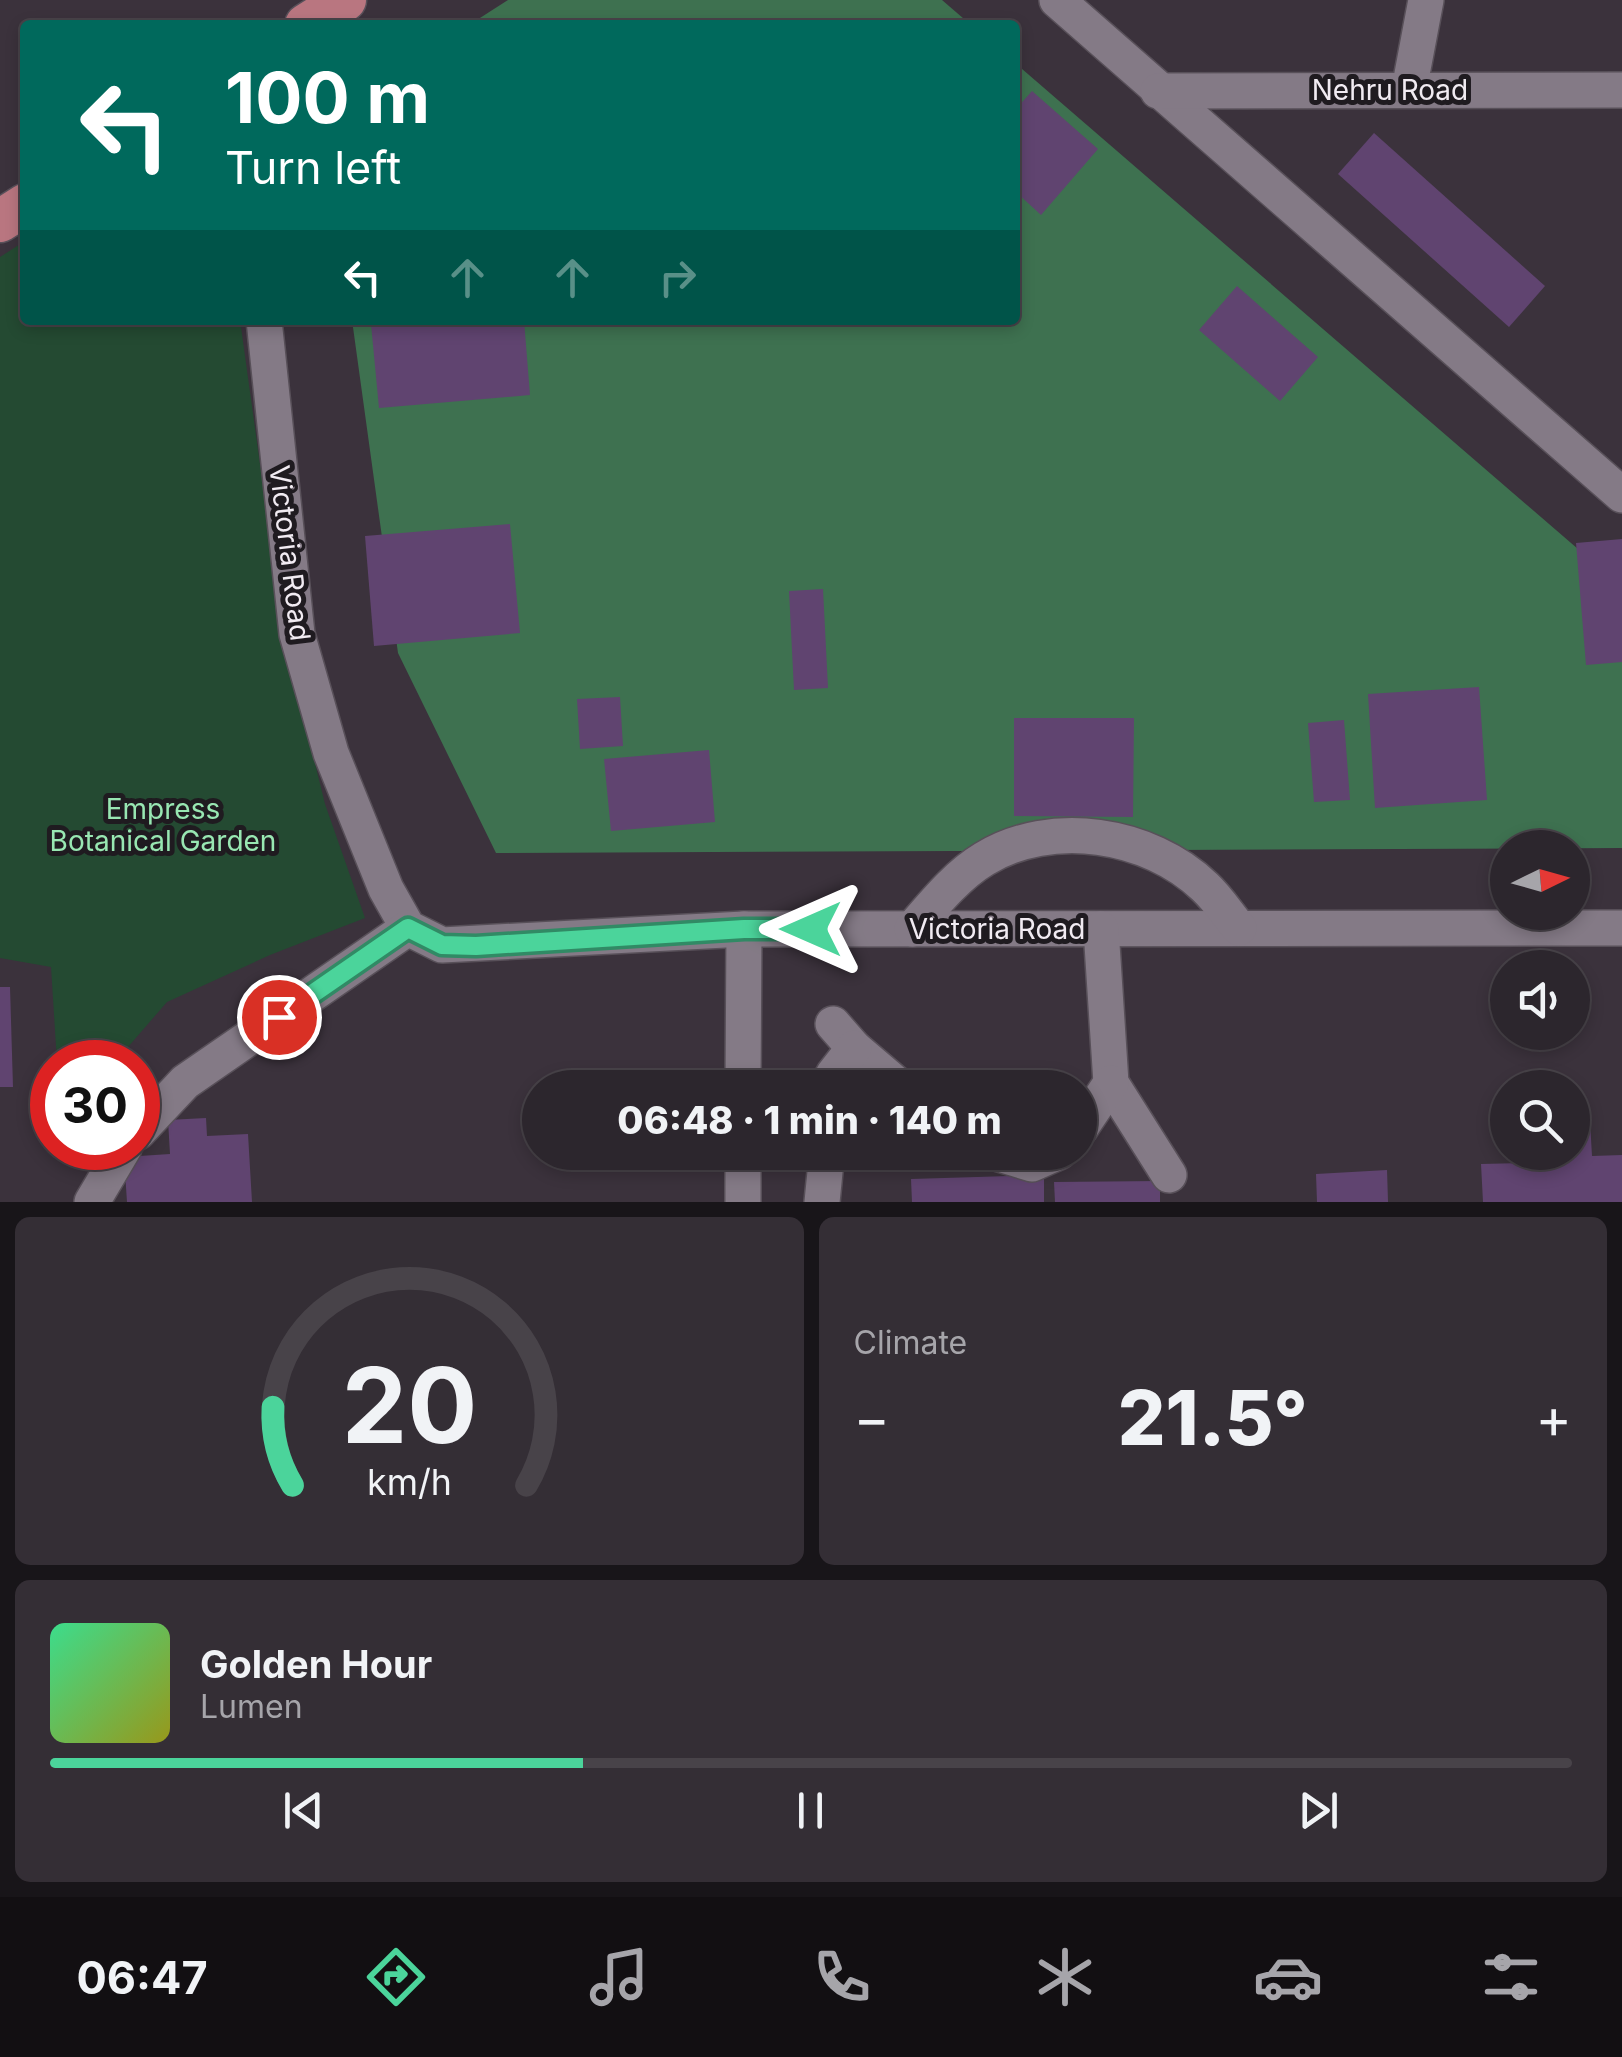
<!DOCTYPE html>
<meta charset="utf-8">
<style>
:root{--surface:#2c262d;--page:#342e35;--text:#f1f3f6;--muted:#a6a5aa;--line:#484349;--accent:#4bd49b}
body{margin:0;font-family:Inter,sans-serif;background:var(--page);color:var(--text);height:100vh;display:flex;flex-direction:column;font-size:38px;white-space:nowrap}
*{box-sizing:border-box;margin:0}
p{font-size:32px;color:var(--muted)}
.icon{flex:none;width:55px;height:55px;fill:none;stroke:currentColor;stroke-width:2;stroke-linecap:round;stroke-linejoin:round}
.map{position:relative;height:1202px;overflow:hidden}
.sheet{display:flex;flex-direction:column;gap:15px;padding:15px;background:#181519;flex:1}
.sheet>*{flex:none}
.guide{position:absolute;left:20px;top:20px;width:1000px;height:305px;border-radius:10px;box-shadow:0 5px 15px #0003,0 0 0 2px var(--line);background:#00695c;color:#fff;overflow:hidden}
.needle{width:65px;rotate:85deg}
.tools{position:absolute;left:1490px;top:830px;display:grid;gap:20px}
.tools a{display:grid;place-items:center;width:100px;height:100px;border-radius:50%;background:var(--surface);box-shadow:0 5px 15px #0003,0 0 0 2px var(--line);font-size:50px}
.speed{position:absolute;left:30px;top:1040px;display:flex;gap:20px;font-size:50px;font-weight:700;text-align:center}
.speed>*{display:grid;place-content:center;width:130px;height:130px;border-radius:50%;background:var(--surface);box-shadow:0 5px 15px #0003,0 0 0 2px var(--line);line-height:1}
.speed .limit{border:15px solid #d22;background:#fff;color:#111}
.pin{position:absolute;display:grid;place-items:center;width:85px;height:85px;color:#fff;margin:-42px;border:5px solid #fff;border-radius:50%;box-shadow:0 2px 10px #0007}
.me{position:absolute;width:110px;margin:-55px;rotate:270deg;stroke-linejoin:round;filter:drop-shadow(0 0 8px #0008)}
.turn{display:flex;align-items:center;gap:35px;height:210px;padding:0 40px;font-size:45px}
.turn .icon{width:130px;height:130px;stroke-width:2.5}
.turn b{display:block;font-size:70px;line-height:85px}
.lanes{display:flex;align-items:center;height:95px;padding:0 40px;background:#0003;justify-content:center;gap:50px;direction:ltr}
.lanes .off{opacity:.35}
.big{font-size:75px;font-weight:800;line-height:1.1}
.sheet .tile{flex:1;display:flex;flex-direction:column;justify-content:center;gap:15px;min-width:0;padding:0 35px;border-radius:15px;background:var(--page)}
.sheet .dial{align-items:center;gap:0}
.dial svg{height:260px;overflow:visible;fill:none;stroke:var(--line);stroke-width:7;stroke-linecap:round;text-anchor:middle}
.dial text{fill:var(--text);stroke:none}
.song{display:flex;align-items:center;gap:30px}
.cover{width:120px;height:120px;border-radius:15px;background:linear-gradient(135deg,hsl(150 70% 55%),hsl(60 70% 35%))}
.played{height:10px;border-radius:5px;background:linear-gradient(90deg,var(--accent) 35%,var(--line) 35%)}
.keys{display:flex;justify-content:space-around;direction:ltr}
.heat{display:flex;justify-content:space-between;align-items:center;font-size:55px;direction:ltr}
.sheet .tiles{flex:1;display:grid;gap:15px;grid-template-columns:1fr 1fr}
.tile:last-child{grid-column:span 2}
.trip{position:absolute;left:522px;top:1070px;width:575px;height:100px;border-radius:50px;background:var(--surface);box-shadow:0 5px 15px #0003,0 0 0 2px var(--line);font-weight:800;line-height:100px;text-align:center}
.menu{display:flex;height:160px;justify-content:space-around;align-items:center;background:#120f12;color:var(--muted)}
.menu .icon{width:70px;height:70px}
.menu .on{color:var(--accent)}
.menu b{font-size:45px;color:var(--text)}
.map>svg:first-child{display:block}
.green{fill:#244a32}
.forest{fill:#3e7150}
.building{fill:#604470}
.lines{fill:none;stroke-linecap:round;stroke-linejoin:round}
.minor-casing{stroke:#585059;stroke-width:38}
.major-casing{stroke:#585059;stroke-width:45}
.minor{stroke:#847a86;stroke-width:35}
.major{stroke:#b97680;stroke-width:42}
.route-casing{stroke:#318a65;stroke-width:25}
.route{stroke:#4bd49b;stroke-width:18}
.labels{text-anchor:middle;dominant-baseline:central;stroke-width:10;stroke-linejoin:round;paint-order:stroke}
.street-label{font-size:28px;fill:#f1ebf2;stroke:#1f1b20}
.park-label{font-size:28px;fill:#98e7b2;stroke:#1f1b20}
</style>
<div class="map">
<svg width="1622" height="1202" viewBox="0 0 1622 1202">
<rect width="100%" height="100%" fill="#3b323c"/>
<polygon class="green" points="25,241 25,320 240,320 284,637 325,804 365,918 270,955 167,1002 115,1062 57,1062 51,967 0,958 0,257"/>
<g class="forest">
<polygon points="508,0 942,0 971,25 469,25"/>
<polygon points="1015,63 1622,587 1622,848 496,853 398,653 352,320 1015,320"/>
</g>
<g class="building">
<polygon points="1032,91 1098,149 1041,215 1015,191 1015,110"/>
<polygon points="1374,133 1545,286 1509,327 1338,174"/>
<polygon points="1237,286 1318,357 1280,401 1199,330"/>
<polygon points="416,320 524,320 530,395 379,408 371,324"/>
<polygon points="510,524 520,633 374,646 365,536"/>
<polygon points="1622,539 1622,662 1586,665 1576,543"/>
<polygon points="823,589 828,688 794,690 789,591"/>
<polygon points="1479,687 1487,800 1375,808 1368,694"/>
<polygon points="620,697 623,746 580,749 577,699"/>
<polygon points="1014,718 1134,718 1133,817 1014,816"/>
<polygon points="1344,720 1350,800 1314,802 1308,723"/>
<polygon points="709,750 715,822 611,831 604,759"/>
<polygon points="0,987 10,987 13,1087 0,1087"/>
<polygon points="206,1118 207,1136 248,1134 252,1202 127,1202 124,1157 170,1154 168,1120"/>
<polygon points="1572,1121 1590,1121 1592,1156 1622,1155 1622,1202 1483,1202 1481,1164 1523,1163 1523,1152 1572,1152"/>
<polygon points="1387,1170 1388,1202 1317,1202 1316,1174"/>
<polygon points="1044,1175 1044,1202 912,1202 911,1179"/>
<polygon points="1160,1181 1160,1202 1055,1202 1054,1182"/>
</g>
<g class="lines">
<g class="minor-casing">
<g id="minor">
<polyline points="1057,0 1622,495"/>
<polyline points="1409,90 1426,0"/>
<polyline points="1158,91 1622,90"/>
<polyline points="264,320 297,634 331,753 386,889 408,928 442,945 744,929 1622,928"/>
<path d="M912,929C933,905 956,876 984,859C1051,818 1149,833 1205,887C1218,899 1228,915 1239,928"/>
<polyline points="1101,929 1111,1083 1169,1175"/>
<polyline points="833,1024 854,1048 901,1088"/>
<polyline points="743,1088 744,929"/>
<polyline points="832,1088 833,1075 854,1048"/>
<polyline points="1080,1129 1111,1083"/>
<polyline points="138,1132 185,1082 408,928"/>
<polyline points="993,1152 1032,1164 1059,1152"/>
<polyline points="92,1202 124,1148"/>
<polyline points="743,1202 743,1152"/>
<polyline points="822,1202 827,1152"/>
</g>
</g>
<g class="major-casing">
<g id="major">
<polyline points="306,25 345,0"/>
<polyline points="0,221 25,205"/>
</g>
</g>
<use href="#minor" class="minor"/>
<use href="#major" class="major"/>
</g>
<g class="lines">
<g class="route-casing">
<polyline id="route" points="279,1017 408,928 442,945 476,946 744,929 811,929"/>
</g>
<use href="#route" class="route"/>
</g>
<g class="labels">
<g class="street-label">
<text x="1390" y="90">Nehru Road</text>
<text transform="translate(290 553) rotate(83)">Victoria Road</text>
<text x="997" y="929">Victoria Road</text>
</g>
<g class="park-label">
<text x="163" y="809">Empress<tspan x="163" dy="32">Botanical Garden</tspan></text>
</g>
</g>
</svg>
<div class="tools">
<a><svg class="needle" viewBox="-14 -14 28 28"><path d="M0-13l5 13h-10z" fill="#e53935"/><path d="M0 13l5-13h-10z" fill="#a6a5aa"/></svg></a>
<a><svg class="icon" aria-label="sound" viewBox="0 0 24 24"><path d="M4 9h4l5-4v14l-5-4H4zM17 9q2 3 0 6"/></svg></a>
<a><svg class="icon" aria-label="search" viewBox="0 0 24 24"><circle cx="10" cy="10" r="6"/><path d="M15 15l6 6"/></svg></a>
</div>
<div class="speed"><div class="limit">30</div></div>
<div class="pin" style="left:279px;top:1017px;background:#d93025"><svg class="icon" aria-label="arrive" viewBox="0 0 24 24"><path d="M6 21V4h12l-3 4 3 4H6"/></svg></div>
<svg class="me" style="left:811px;top:929px" viewBox="-20 -20 40 40"><path d="M0-17L14 15 0 8-14 15z" fill="#4bd49b" stroke="#fff" stroke-width="4"/></svg>
<div class="trip">06:48 · 1 min · 140 m</div>
<div class="guide">
<div class="turn"><svg class="icon" aria-label="left" viewBox="0 0 24 24"><path d="M17 20v-9H6M10 6l-5 5 5 5"/></svg><div><b>100 m</b>Turn left</div></div>
<div class="lanes"><svg class="icon" aria-label="left" viewBox="0 0 24 24"><path d="M17 20v-9H6M10 6l-5 5 5 5"/></svg><svg class="icon off" aria-label="ahead" viewBox="0 0 24 24"><path d="M12 20V5M6 11l6-6 6 6"/></svg><svg class="icon off" aria-label="ahead" viewBox="0 0 24 24"><path d="M12 20V5M6 11l6-6 6 6"/></svg><svg class="icon off" aria-label="right" viewBox="0 0 24 24"><path d="M7 20v-9h11M14 6l5 5-5 5"/></svg></div>
</div>
</div>
<section class="sheet">
<div class="tiles">
<div class="tile dial"><svg viewBox="0 0 100 80">
<path d="M14 69A42 42 0 1 1 86 69"/>
<path d="M14 69A42 42 0 0 1 8 45" stroke="#4bd49b"/>
<text x="50" y="56" font-size="32" font-weight="700">20</text>
<text x="50" y="72" font-size="11">km/h</text>
</svg></div>
<div class="tile"><p>Climate</p>
<div class="heat"><a>−</a><b class="big">21.5°</b><a>+</a></div>
</div>
<div class="tile">
<div class="song"><i class="cover"></i><div><b>Golden Hour</b><p>Lumen</p></div></div>
<div class="played"></div>
<div class="keys"><svg class="icon" aria-label="previous" viewBox="0 0 24 24"><path d="M18 5L8 12l10 7zM5 5v14"/></svg><svg class="icon" aria-label="pause" viewBox="0 0 24 24"><path d="M8 5v14M16 5v14"/></svg><svg class="icon" aria-label="next" viewBox="0 0 24 24"><path d="M6 5l10 7-10 7zM19 5v14"/></svg></div>
</div>
</div>
</section>
<nav class="menu">
<b>06:47</b>
<svg class="icon on" aria-label="directions" viewBox="0 0 24 24"><path d="M12 3l9 9-9 9-9-9zM9 14v-3h6M13 9l2 2-2 2"/></svg>
<svg class="icon" aria-label="music" viewBox="0 0 24 24"><path d="M9 18V5l10-2v13"/><circle cx="6" cy="18" r="3"/><circle cx="16" cy="16" r="3"/></svg>
<svg class="icon" aria-label="phone" viewBox="0 0 24 24"><path d="M5 4h4l2 5-3 2q2 4 5 5l2-3 5 2v4C11 20 4 13 5 4z"/></svg>
<svg class="icon" aria-label="climate" viewBox="0 0 24 24"><path d="M12 3v18M4 7l16 10M4 17L20 7"/></svg>
<svg class="icon" aria-label="car" viewBox="0 0 24 24"><path d="M5 17H2v-5l4-1 3-4h7l3 4 3 1v5h-3M9 17h6M6 11h13"/><circle cx="7" cy="17" r="2"/><circle cx="17" cy="17" r="2"/></svg>
<svg class="icon" aria-label="filters" viewBox="0 0 24 24"><path d="M4 7h16M4 17h16"/><circle cx="9" cy="7" r="2"/><circle cx="15" cy="17" r="2"/></svg>
</nav>
